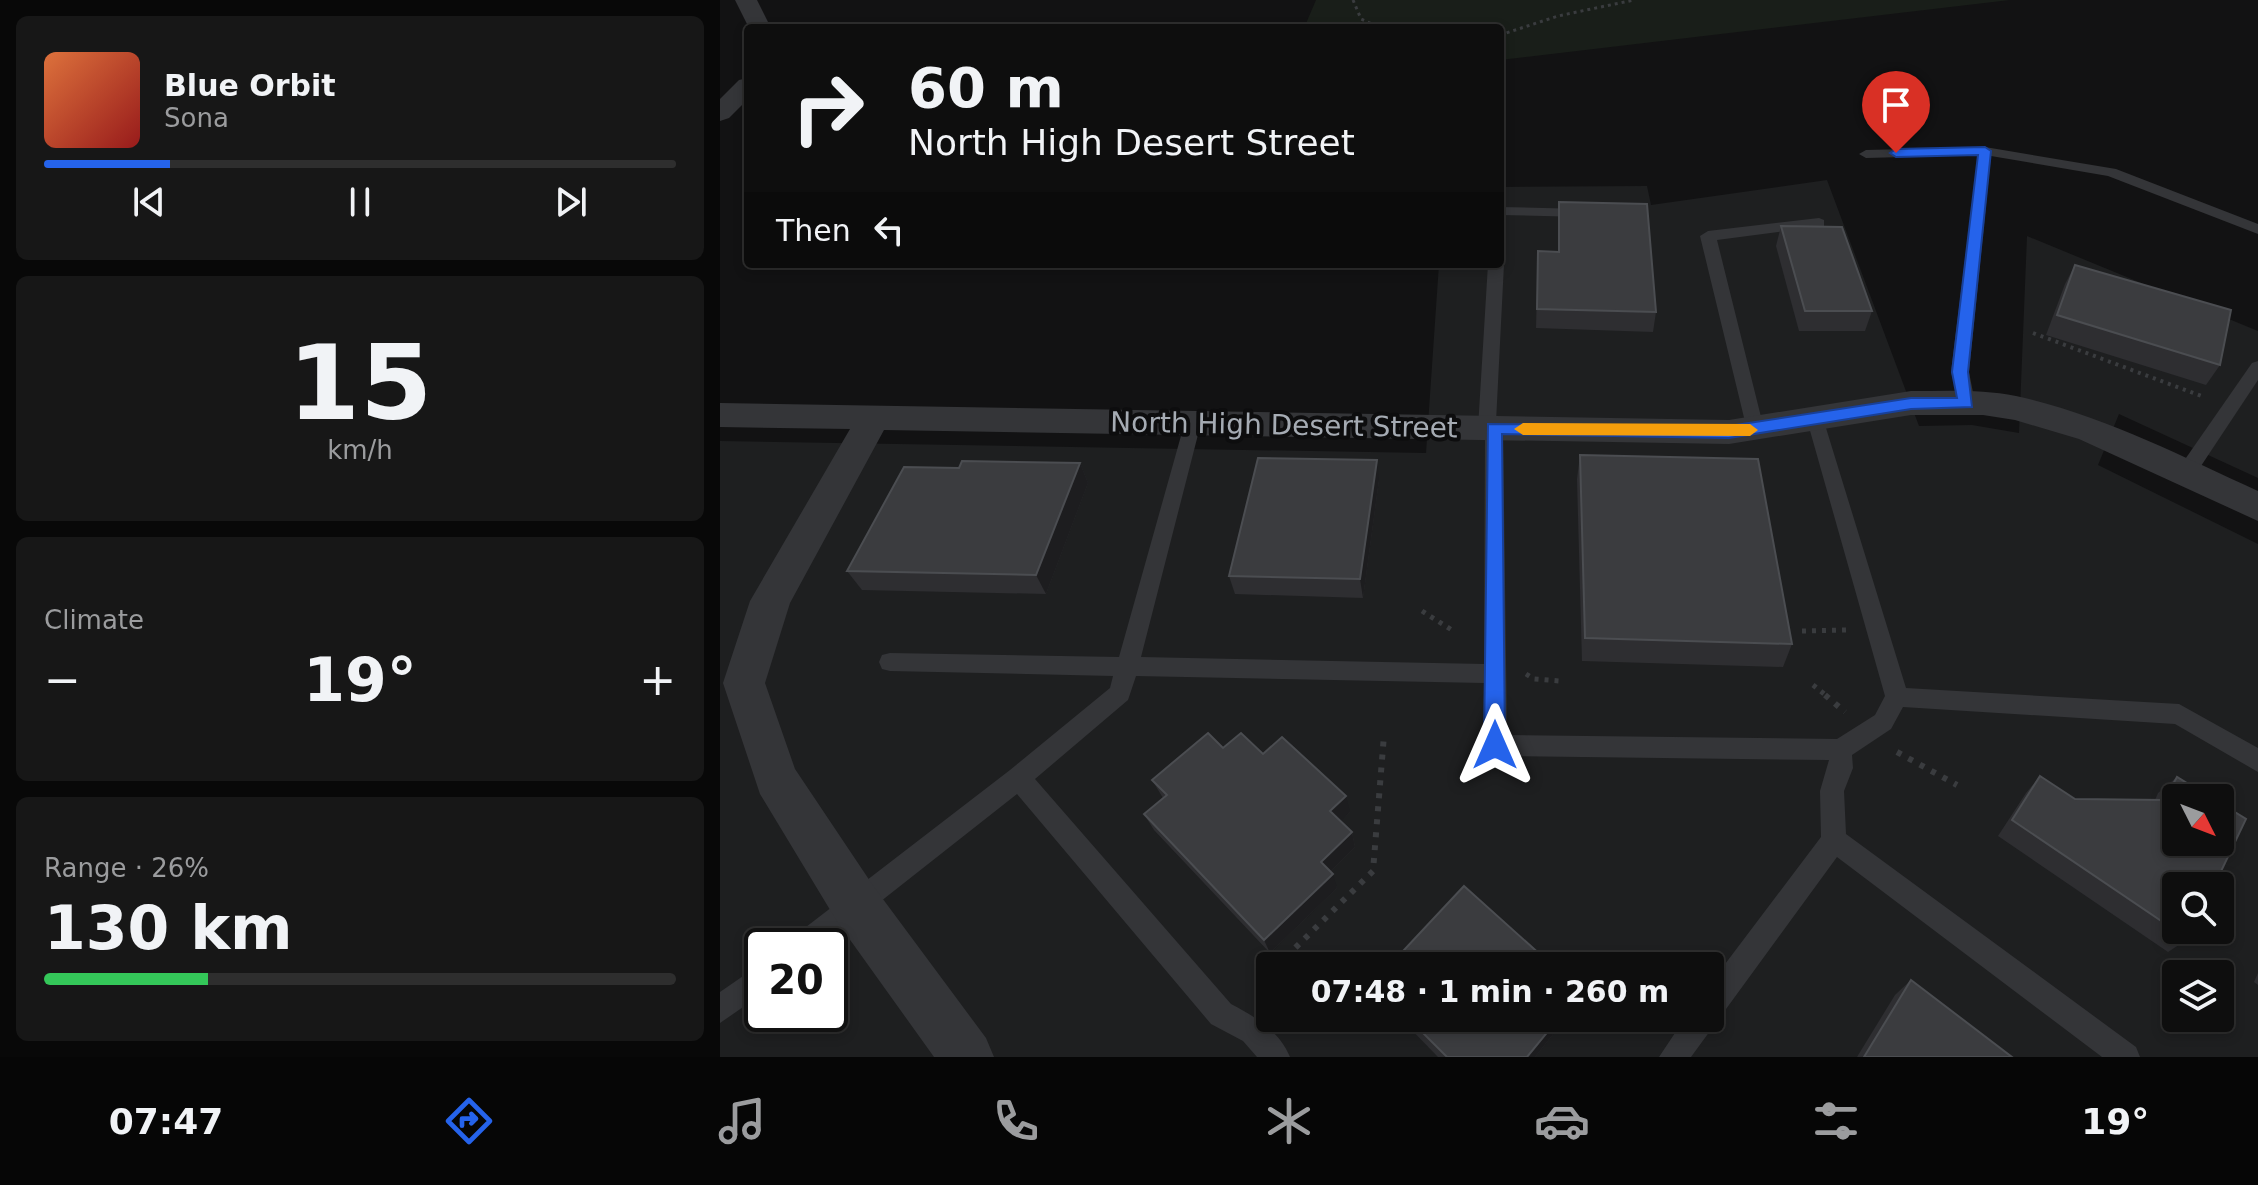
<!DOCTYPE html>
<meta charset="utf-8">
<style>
:root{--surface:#0e0e0e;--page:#171717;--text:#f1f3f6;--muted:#9b9c9e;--line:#2e2e2e;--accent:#2563eb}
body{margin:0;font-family:"DejaVu Sans",sans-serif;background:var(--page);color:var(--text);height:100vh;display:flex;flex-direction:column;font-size:30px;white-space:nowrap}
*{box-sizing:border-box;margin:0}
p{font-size:26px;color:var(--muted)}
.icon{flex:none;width:44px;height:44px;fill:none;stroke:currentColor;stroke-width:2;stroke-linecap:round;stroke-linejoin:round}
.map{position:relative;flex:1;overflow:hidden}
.panel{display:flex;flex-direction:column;gap:16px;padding:16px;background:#080808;width:720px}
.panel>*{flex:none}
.top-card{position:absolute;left:24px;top:24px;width:760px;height:244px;border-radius:8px;box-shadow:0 4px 12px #0003,0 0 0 2px var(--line);background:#0e0e0e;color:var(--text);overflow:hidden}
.needle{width:52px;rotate:132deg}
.tools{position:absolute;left:1442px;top:784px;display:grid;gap:16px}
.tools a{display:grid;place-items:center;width:72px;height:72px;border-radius:8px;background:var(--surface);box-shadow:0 4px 12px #0003,0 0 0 2px var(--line);font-size:40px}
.speed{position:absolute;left:24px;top:928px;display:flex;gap:16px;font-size:40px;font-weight:700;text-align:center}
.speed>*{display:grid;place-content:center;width:104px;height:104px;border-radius:50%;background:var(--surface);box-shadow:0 4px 12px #0003,0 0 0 2px var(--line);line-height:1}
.speed .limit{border:4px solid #111;border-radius:12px;background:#fff;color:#111}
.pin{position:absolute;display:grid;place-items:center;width:68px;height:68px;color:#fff;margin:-82px -34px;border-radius:50% 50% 50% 0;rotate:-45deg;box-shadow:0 0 8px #0007}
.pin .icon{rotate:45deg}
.me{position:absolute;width:88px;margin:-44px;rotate:0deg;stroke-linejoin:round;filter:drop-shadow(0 0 6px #0008)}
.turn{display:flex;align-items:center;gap:28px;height:168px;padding:0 32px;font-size:36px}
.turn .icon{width:104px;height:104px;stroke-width:2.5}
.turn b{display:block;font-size:56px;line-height:68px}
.then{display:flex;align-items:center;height:76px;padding:0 32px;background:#0003;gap:16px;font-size:30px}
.big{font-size:60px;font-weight:700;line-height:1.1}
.panel .widget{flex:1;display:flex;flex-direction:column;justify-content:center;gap:12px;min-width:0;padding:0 28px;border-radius:12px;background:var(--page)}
.panel .dial{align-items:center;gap:0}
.dial b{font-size:104px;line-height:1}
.song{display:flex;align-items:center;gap:24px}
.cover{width:96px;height:96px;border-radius:12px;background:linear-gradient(135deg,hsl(20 70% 55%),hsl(0 70% 35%))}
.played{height:8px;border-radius:4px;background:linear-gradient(90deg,var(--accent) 20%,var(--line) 20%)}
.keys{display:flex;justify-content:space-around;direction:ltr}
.heat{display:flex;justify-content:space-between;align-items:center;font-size:44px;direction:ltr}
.charge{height:12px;border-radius:6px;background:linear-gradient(90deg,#34c759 26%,var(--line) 0)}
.trip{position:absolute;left:536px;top:952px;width:468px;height:80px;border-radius:8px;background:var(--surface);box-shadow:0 4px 12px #0003,0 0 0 2px var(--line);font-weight:700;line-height:80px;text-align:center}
.dock{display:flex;height:128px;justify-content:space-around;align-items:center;background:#060606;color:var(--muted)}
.dock .icon{width:56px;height:56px}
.dock .on{color:var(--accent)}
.dock b{font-size:36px;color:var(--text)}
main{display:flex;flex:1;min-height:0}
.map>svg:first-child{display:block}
.built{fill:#1e1f20;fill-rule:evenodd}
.green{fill:#191e19}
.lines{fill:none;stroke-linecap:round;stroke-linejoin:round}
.path-far3{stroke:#3a3c3f;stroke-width:3;stroke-dasharray:3 4;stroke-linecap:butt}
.path-far2{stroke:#3a3c3f;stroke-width:4;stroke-dasharray:3 5;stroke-linecap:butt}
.path-far1{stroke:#3a3c3f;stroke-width:5;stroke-dasharray:4 6;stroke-linecap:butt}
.path{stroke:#3a3c3f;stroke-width:6;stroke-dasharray:5 8;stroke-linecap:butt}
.lane{fill:#343538;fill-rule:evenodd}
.street{fill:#343538;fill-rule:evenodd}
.wall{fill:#2e2e31}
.shaded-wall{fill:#1d1d1f}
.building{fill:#3b3c3f;stroke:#4b4d51;stroke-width:2}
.route{fill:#2563eb;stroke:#184099;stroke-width:2}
.slow{fill:#f59e0b}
.labels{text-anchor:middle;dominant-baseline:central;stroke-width:8;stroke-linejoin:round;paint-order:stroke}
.street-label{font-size:28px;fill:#a5abb3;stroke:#0d0d0e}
</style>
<main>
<section class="panel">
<div class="widget">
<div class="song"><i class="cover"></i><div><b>Blue Orbit</b><p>Sona</p></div></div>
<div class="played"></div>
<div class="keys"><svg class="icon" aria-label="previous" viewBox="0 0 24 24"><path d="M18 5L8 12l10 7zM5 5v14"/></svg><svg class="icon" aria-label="pause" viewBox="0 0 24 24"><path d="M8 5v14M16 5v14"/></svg><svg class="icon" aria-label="next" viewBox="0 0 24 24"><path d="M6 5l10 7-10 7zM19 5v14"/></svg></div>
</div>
<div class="widget dial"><b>15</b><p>km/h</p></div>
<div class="widget"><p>Climate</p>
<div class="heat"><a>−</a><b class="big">19°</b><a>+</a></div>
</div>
<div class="widget"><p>Range · 26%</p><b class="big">130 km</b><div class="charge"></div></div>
</section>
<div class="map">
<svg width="1538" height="1057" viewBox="0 0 1538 1057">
<rect width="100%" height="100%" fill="#121213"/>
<path class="built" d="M1107,180L1199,426L1252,425L1299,433L1307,236L1538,331V478L1399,414L1378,465L1538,544V1057H0V441L706,453L719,264H780V187L927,186L931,205ZM1456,798H1500V842H1456ZM1456,886H1500V930H1456ZM42,946H110V1014H42ZM550,966H990V1018H550ZM1456,974H1500V1018H1456Z"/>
<polygon class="green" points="596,0 1290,0 780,60 780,28 584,28"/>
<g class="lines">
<g class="path-far3">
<polyline points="633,0 641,19 661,28"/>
<polyline points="780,35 838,16 914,0"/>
</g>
<polyline class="path-far2" points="1313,333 1484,397"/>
<g class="path-far1">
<polyline points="702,611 735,632"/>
<polyline points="1082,631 1127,630"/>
<polyline points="806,674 814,679 840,681"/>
<polyline points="1093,685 1108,697"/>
</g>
<g class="path">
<polyline points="1105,695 1125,712"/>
<polyline points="1177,752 1237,785"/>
<polyline points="557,966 653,871 664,735"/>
<polyline points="539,984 550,973"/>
</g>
<g class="lane">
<polygon points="1265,147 1396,169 1538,224 1538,234 1388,176 1271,156 1249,372 1255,403 1252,407 1240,407 1231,372 1258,155 1146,158 1139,154 1146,150"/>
<polygon points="780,207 864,209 871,213 864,217 780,215"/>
<polygon points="1099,218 1104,220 1104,226 997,240 1044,429 1042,434 1028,434 980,236 988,231"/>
<path d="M780,260L784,264L776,422L783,428L787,735L1117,739L1155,715L1165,696L1087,420L1090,415H1102L1186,688L1459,704L1538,748V772L1455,724L1183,707L1171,729L1132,755L1133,768L1124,791L1126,834L1416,1047L1420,1057H1382L1117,857L971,1057H939L965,1018H990V984L1101,837L1100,791L1109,760L775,756L767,752L763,745L764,683L416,676L408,700L315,779L511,1004C535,1017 559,1030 570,1057H537L523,1041L491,1024L297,794L104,946H69L73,937L290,770L390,688L393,676L170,671L162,669L159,662L162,655L170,653L399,657L466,418L472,417L481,423L421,657L764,664L765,434L758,428L768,264H780Z"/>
<polygon points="1538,361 1538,380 1473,478 1459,478 1456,473 1459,468 1532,363"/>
<polygon points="42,963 42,994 0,1023 0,992"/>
</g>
<g class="street">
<polygon points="15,0 37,0 51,28 29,28"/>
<polygon points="28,78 28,99 9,118 0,121 0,99 19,80"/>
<path d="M1191,391C1226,391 1262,389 1296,396C1381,415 1459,455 1538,491V521L1359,439L1295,420L1263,415H1191L1009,444L164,430L70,603L45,683L75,769L154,887L266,1038L274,1057H214L118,923L40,794L3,683L30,601L130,429L0,427V403L1009,420Z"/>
</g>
</g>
<g class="wall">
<polygon points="839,202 936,312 933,332 816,328 818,251 838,252"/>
<polygon points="1061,226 1152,311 1145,331 1079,331 1056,246"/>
<polygon points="1355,265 1500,365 1486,385 1326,335 1345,284"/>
<polygon points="860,455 1072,644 1063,667 862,661 857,479"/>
<polygon points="360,463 368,483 326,594 142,590 127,571 239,468"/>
<polygon points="659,480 643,598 515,594 509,576"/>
<polygon points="503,748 543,754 630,812 620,821 632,832 635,847 610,872 617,888 550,953 434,830 424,814 443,798 432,780"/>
<polygon points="1320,776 1355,799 1435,800 1438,793 1457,777 1468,939 1448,952 1278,836 1306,793"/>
<polygon points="1538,973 1538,985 1534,982"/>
<polygon points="1191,980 1292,1057 1137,1057 1175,995"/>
<polygon points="680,1018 846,1018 815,1057 718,1057"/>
</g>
<g class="shaded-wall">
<polygon points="657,460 659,480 643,598 640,579"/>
<polygon points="360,463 368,483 326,594 316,575"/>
<polygon points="626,796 630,812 614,827 610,811"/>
<polygon points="632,832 635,847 605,877 601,862"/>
<polygon points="613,874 617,888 550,953 544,940"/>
<polygon points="839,1018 846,1018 815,1057 807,1057"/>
</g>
<g class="building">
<polygon points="839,202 927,204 936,312 817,309 818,251 839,252"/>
<polygon points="1061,226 1122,227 1152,311 1085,311"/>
<polygon points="1355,265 1511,310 1500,365 1337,315"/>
<polygon points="860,455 1038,459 1072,644 865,638"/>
<polygon points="538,458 657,460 640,579 509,576"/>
<polygon points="242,461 360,463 316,575 127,571 184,467 239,468"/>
<polygon points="488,733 503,748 521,733 543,754 562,737 626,796 610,811 632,832 601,862 613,874 544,940 424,814 447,795 432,780"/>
<polygon points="1320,776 1355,799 1444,800 1457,777 1491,798 1456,798 1456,842 1500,842 1500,803 1526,819 1494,886 1456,886 1456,930 1473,930 1468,939 1292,820"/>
<polygon points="744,886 833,966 669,966"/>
<polygon points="1191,980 1292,1057 1144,1057"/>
<polygon points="688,1018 839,1018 807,1057 727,1057"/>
</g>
<polygon class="route" points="1265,147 1271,151 1248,372 1252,407 1191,409 1009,438 782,434 785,745 782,752 775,755 767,752 764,745 768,424 1009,426 1191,398 1237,398 1232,372 1258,155 1176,157 1170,153 1176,149"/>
<polygon class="slow" points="803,423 1030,424 1038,430 1030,436 803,435 794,429"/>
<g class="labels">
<g class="street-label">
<text transform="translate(564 425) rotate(1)">North High Desert Street</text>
</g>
</g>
</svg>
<div class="tools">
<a><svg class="needle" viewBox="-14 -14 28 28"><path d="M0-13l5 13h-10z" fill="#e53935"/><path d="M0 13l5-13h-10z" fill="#9b9c9e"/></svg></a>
<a><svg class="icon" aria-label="search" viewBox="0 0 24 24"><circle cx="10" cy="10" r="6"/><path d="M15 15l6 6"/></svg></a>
<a><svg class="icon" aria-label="layers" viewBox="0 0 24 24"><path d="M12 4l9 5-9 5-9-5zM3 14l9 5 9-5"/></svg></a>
</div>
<div class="speed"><div class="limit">20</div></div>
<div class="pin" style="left:1176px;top:153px;background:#d93025"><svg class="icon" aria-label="arrive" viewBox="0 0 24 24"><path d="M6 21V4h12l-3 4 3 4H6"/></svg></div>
<svg class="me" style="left:775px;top:745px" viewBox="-20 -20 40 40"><path d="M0-17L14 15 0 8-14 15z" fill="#2563eb" stroke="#fff" stroke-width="4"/></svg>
<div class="trip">07:48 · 1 min · 260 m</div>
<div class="top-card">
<div class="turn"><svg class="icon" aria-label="right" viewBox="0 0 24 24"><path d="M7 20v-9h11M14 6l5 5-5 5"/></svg><div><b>60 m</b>North High Desert Street</div></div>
<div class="then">Then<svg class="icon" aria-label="left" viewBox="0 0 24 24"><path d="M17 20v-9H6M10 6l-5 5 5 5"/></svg></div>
</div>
</div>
</main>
<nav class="dock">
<b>07:47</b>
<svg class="icon on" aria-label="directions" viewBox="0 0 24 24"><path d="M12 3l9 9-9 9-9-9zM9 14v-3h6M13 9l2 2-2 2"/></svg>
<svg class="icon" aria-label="music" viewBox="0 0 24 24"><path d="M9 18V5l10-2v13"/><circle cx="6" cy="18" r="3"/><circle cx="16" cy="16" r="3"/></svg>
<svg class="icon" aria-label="phone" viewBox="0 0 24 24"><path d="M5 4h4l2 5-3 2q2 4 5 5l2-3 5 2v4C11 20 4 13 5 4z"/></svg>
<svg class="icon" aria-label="climate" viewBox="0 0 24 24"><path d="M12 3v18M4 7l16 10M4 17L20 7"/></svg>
<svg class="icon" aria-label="car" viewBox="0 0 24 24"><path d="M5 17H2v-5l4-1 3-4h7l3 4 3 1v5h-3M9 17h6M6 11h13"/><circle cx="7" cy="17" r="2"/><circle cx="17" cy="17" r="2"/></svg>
<svg class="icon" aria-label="filters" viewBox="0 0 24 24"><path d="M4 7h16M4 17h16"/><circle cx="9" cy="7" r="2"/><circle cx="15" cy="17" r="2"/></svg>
<b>19°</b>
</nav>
